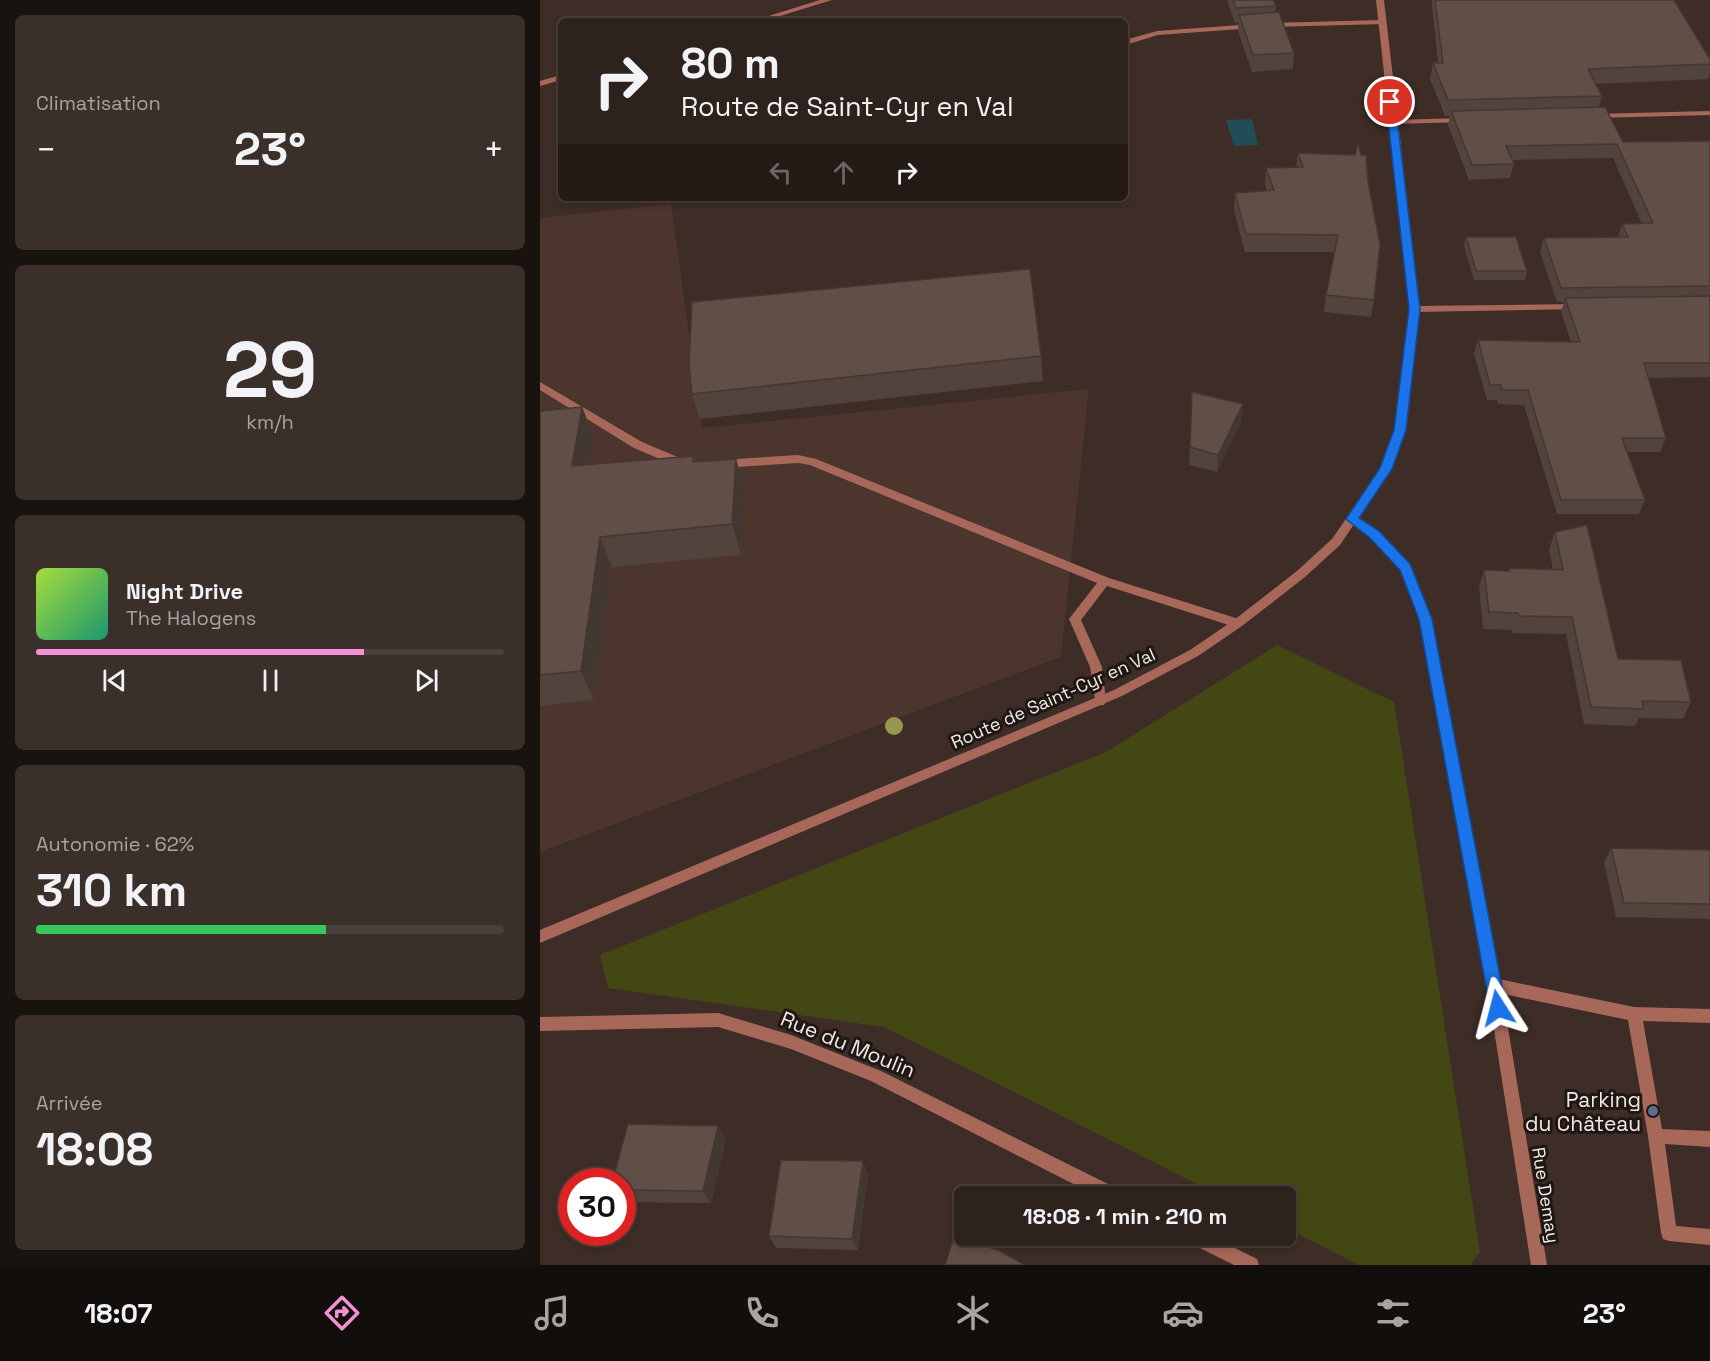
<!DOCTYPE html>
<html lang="fr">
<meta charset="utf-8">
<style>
:root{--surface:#2e221c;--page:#3a2f29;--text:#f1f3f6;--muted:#a7a4a3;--line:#493f3b;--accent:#f391d6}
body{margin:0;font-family:"Space Grotesk",sans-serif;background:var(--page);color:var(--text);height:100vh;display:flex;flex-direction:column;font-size:22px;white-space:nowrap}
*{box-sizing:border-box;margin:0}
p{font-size:20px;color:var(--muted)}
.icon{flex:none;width:33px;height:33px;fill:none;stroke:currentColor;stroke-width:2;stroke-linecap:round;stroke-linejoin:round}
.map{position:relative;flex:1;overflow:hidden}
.side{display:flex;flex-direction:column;gap:15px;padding:15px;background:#19130f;width:540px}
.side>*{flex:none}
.guide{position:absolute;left:18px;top:18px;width:570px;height:183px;border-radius:9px;box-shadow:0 3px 9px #0003,0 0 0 2px var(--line);background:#2e221c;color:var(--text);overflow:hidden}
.speed{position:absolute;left:18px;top:1168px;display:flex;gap:12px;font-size:30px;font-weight:700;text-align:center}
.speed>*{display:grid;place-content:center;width:78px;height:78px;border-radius:50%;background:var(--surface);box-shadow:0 3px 9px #0003,0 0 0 2px var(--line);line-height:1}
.speed .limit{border:9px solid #d22;background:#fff;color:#111}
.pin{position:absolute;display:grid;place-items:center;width:51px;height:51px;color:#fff;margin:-26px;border:3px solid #fff;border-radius:50%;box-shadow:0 2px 6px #0007}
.me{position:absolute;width:66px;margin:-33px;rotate:351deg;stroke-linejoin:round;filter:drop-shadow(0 0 4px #0008)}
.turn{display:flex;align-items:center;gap:21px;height:126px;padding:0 24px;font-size:27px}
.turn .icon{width:78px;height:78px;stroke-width:2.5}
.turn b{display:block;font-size:42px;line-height:51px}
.lanes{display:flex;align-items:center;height:57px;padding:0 24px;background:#0003;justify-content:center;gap:30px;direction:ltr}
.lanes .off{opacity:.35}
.big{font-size:45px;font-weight:800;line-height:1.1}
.side .tile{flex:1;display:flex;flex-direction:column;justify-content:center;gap:9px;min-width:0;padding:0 21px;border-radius:9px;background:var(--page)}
.side .dial{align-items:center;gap:0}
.dial b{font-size:78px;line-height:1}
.song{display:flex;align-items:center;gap:18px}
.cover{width:72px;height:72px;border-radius:9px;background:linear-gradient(135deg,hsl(80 70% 55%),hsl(160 70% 35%))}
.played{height:6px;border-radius:3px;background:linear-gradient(90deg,var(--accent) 70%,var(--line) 70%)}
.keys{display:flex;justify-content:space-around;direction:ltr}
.heat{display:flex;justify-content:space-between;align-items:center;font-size:33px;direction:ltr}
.charge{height:9px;border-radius:4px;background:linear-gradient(90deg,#34c759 62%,var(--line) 0)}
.trip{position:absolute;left:414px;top:1186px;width:342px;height:60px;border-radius:9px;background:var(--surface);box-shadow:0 3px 9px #0003,0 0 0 2px var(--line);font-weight:800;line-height:60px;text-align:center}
.tabs{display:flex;height:96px;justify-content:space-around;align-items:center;background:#120e0b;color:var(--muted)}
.tabs .icon{width:42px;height:42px}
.tabs .active{color:var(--accent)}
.tabs b{font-size:27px;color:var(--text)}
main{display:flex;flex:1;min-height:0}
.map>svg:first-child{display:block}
.built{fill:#4b352d}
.green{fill:#424713}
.water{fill:#234c59}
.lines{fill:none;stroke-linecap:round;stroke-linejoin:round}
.service{fill:#a7685a;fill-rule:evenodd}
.minor{fill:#a7685a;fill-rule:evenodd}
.tertiary{fill:#a7685a;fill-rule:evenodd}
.tree{fill:#97984b}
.wall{fill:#53433d}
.shaded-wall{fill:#433732}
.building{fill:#604e47;stroke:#433732;stroke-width:1.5}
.route{fill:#1a73e8;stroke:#114b97;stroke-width:1.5}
.service-dot{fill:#5c6f8a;stroke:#1e1714;stroke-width:2}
.labels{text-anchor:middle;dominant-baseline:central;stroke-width:6;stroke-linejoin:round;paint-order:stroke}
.street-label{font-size:18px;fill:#f4e9e5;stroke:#1e1714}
.near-street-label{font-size:21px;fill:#f4e9e5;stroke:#1e1714}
.near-poi-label{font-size:21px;fill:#f4e9e5;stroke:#1e1714;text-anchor:end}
</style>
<main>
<section class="side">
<div class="tile"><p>Climatisation</p>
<div class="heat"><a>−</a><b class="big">23°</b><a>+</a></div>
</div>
<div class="tile dial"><b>29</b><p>km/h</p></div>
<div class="tile">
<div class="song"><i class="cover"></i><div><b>Night Drive</b><p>The Halogens</p></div></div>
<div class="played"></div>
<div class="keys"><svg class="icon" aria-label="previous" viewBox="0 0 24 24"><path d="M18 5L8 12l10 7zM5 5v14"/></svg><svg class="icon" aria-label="pause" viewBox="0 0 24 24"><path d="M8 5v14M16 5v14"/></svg><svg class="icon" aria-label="next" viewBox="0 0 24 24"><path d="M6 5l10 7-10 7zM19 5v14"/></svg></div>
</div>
<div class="tile"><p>Autonomie · 62%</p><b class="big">310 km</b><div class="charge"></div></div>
<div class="tile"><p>Arrivée</p><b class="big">18:08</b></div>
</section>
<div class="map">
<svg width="1170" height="1265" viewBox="0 0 1170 1265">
<rect width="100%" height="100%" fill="#3d2d26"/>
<polygon class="built" points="131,204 162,428 549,389 521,657 0,852 0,218"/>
<polygon class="green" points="737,645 854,702 940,1252 930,1265 819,1265 746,1228 746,1197 683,1197 344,1027 68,988 60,955 566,752"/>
<polygon class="water" points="712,119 718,145 694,146 686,120"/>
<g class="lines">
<g class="service">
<polygon points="280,0 292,0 224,21 212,21"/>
<polygon points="842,20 845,20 845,24 728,27 618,35 585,45 585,40 617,31 728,23"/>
<polygon points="21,75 21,80 0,86 0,81"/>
<polygon points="1170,111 1170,115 1054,118 1050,116 1054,114"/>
<polygon points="923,118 927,120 926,122 853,124 849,122 853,120"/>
<polygon points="0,382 102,442 147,461 148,464 143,468 139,467 94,448 0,390"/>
<polygon points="258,455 276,459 569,578 702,620 704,623 698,628 567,586 541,620 562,667 566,701 564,705 556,705 550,667 529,619 557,583 270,465 258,463 181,468 176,464 181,460"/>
<polygon points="954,978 1094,1007 1170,1009 1170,1023 1103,1021 1122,1129 1170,1131 1170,1147 1125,1144 1136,1226 1170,1229 1170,1245 1129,1241 1123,1239 1121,1233 1108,1136 1088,1020 954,992 949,990 947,985 949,980"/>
</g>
<g class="minor">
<polygon points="1037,304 1042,307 1040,309 875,312 870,309 875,306"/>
<polygon points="812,515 839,532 869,564 891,619 961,985 1007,1265 991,1265 947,985 879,619 860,569 831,538 808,522 806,519 808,516"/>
<polygon points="178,1013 251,1035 341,1071 582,1191 584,1197 559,1197 331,1081 251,1049 178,1027 0,1031 0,1017"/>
<polygon points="646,1236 671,1236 717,1259 719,1265 694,1265 648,1242"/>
</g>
<polygon class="tertiary" points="836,0 844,0 880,309 865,430 851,469 800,545 765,577 702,626 658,656 582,696 0,943 0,930 574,690 650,650 694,620 757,571 792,539 841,468 855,430 870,309"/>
</g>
<circle class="tree" cx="354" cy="726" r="9"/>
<g class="wall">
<polygon points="687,0 733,0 736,6 735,13 754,53 753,69 712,72 698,31 698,23 695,23"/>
<polygon points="892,0 1134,0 1170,59 1170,72 1168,79 1056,84 1062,96 1059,107 1083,142 1170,141 1170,377 1108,378 1126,438 1120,452 1087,452 1105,500 1099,514 1017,514 984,405 958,404 957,400 947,400 934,354 938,340 1031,342 1021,312 1024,302 1017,302 1000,252 1004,238 1078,237 1082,224 1102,224 1073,158 972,160 974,164 970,178 929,180 908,125 910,116 905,116 890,79 893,63 898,63 892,5"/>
<polygon points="758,153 834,300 831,317 784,312 786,295 795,252 705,252 694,210 695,193 727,191 725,185 726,168 756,167"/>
<polygon points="926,237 987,271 985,280 934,280 924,246"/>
<polygon points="501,356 503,381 160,419 152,394"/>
<polygon points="652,392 701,422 677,472 649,465"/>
<polygon points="42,407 54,437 49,465 153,456 156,462 196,459 204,489 201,555 72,567 54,700 0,706 0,411"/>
<polygon points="1015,532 1078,659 1151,702 1143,719 1099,718 1095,726 1044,724 1026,634 973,633 972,630 943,629 939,587 944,570 968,571 969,568 1013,570 1009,549"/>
<polygon points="1071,848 1170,850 1170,919 1076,917 1064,863"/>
<polygon points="186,1139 171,1203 82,1202 82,1182"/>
<polygon points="328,1173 318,1250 236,1248 229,1236"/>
</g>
<g class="shaded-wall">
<polygon points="703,404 701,422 677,472 678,455"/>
<polygon points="42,407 54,437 44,496 32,466"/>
<polygon points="196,459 204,489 201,555 192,524"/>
<polygon points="60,537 72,567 54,700 41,671"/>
<polygon points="178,1126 186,1139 171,1203 163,1191"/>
<polygon points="323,1161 328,1173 318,1250 312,1239"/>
</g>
<g class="building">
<polygon points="693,0 733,0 736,6 696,8"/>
<polygon points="895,0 1134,0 1170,59 1170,64 1048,69 1062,96 908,100 893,63 903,63"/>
<polygon points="739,12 754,53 713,55 699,15"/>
<polygon points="1065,107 1083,142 1170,141 1170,286 1021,288 1004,238 1088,237 1082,224 1113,223 1077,144 966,146 974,164 932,165 911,111"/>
<polygon points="818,142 821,155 826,155 828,181 840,245 834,300 786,295 798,235 706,234 695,193 734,190 726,168 763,167 758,153 815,155"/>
<polygon points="926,237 976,237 987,271 936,271"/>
<polygon points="490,269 501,356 152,394 149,365 152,302"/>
<polygon points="1170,296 1170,363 1104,363 1126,438 1082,438 1105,500 1021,500 988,390 962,390 961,385 950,385 938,340 1040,342 1025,298"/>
<polygon points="652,392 703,404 678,455 650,447"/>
<polygon points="42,407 32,466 153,456 153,462 196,459 192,524 60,537 41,671 0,675 0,411"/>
<polygon points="1047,525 1078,659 1141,660 1151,702 1102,701 1103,709 1051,707 1032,617 979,616 978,613 949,612 944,570 970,571 969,568 1023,570 1015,532"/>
<polygon points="1071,848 1170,850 1170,904 1084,903"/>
<polygon points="88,1124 178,1126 163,1191 82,1190 82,1182 72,1182"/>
<polygon points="241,1160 323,1161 312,1239 229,1236"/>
<polygon points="414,1237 458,1250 485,1265 405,1265"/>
</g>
<polygon class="route" points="850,99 855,102 880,309 866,430 852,469 819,518 839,531 870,564 892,619 966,1008 964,1014 958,1016 952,1014 950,1008 879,619 860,570 830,538 806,519 840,468 854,430 869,309 846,102"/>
<circle class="service-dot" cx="1113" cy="1111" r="6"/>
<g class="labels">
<g class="street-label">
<text transform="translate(513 698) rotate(-24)">Route de Saint-Cyr en Val</text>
<text transform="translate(1006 1195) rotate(81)">Rue Demay</text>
</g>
<g class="near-street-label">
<text transform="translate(308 1044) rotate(22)">Rue du Moulin</text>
</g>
<g class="near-poi-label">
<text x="1101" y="1099">Parking<tspan x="1101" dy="24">du Château</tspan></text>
</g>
</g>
</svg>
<div class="speed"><div class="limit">30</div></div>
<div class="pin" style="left:850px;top:102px;background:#d93025"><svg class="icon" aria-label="arrive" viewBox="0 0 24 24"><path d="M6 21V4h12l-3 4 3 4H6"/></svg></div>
<svg class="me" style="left:958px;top:1008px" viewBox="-20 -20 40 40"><path d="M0-17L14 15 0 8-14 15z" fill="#1a73e8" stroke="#fff" stroke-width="4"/></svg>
<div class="trip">18:08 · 1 min · 210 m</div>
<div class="guide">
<div class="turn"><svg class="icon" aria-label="right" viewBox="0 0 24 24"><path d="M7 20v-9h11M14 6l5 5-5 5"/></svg><div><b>80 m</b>Route de Saint-Cyr en Val</div></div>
<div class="lanes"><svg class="icon off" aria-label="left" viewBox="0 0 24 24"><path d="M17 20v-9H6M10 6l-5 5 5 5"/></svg><svg class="icon off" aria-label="ahead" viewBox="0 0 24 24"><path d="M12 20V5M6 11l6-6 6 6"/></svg><svg class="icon" aria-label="right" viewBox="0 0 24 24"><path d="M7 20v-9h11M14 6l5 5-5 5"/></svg></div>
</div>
</div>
</main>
<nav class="tabs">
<b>18:07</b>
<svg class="icon active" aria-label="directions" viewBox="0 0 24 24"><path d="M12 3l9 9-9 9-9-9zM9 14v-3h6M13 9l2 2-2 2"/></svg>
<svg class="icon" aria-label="music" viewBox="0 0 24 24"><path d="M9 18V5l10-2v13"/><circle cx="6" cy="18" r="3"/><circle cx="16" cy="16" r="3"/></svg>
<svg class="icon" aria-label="phone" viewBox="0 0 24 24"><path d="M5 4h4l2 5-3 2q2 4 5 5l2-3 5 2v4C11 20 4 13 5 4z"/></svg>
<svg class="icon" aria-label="climate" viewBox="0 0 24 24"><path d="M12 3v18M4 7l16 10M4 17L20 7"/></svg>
<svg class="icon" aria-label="car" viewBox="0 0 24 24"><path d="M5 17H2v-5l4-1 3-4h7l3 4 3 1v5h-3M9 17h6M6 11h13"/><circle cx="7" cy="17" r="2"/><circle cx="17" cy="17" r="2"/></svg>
<svg class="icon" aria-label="filters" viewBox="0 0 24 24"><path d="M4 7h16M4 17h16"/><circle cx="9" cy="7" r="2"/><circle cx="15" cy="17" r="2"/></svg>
<b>23°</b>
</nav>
